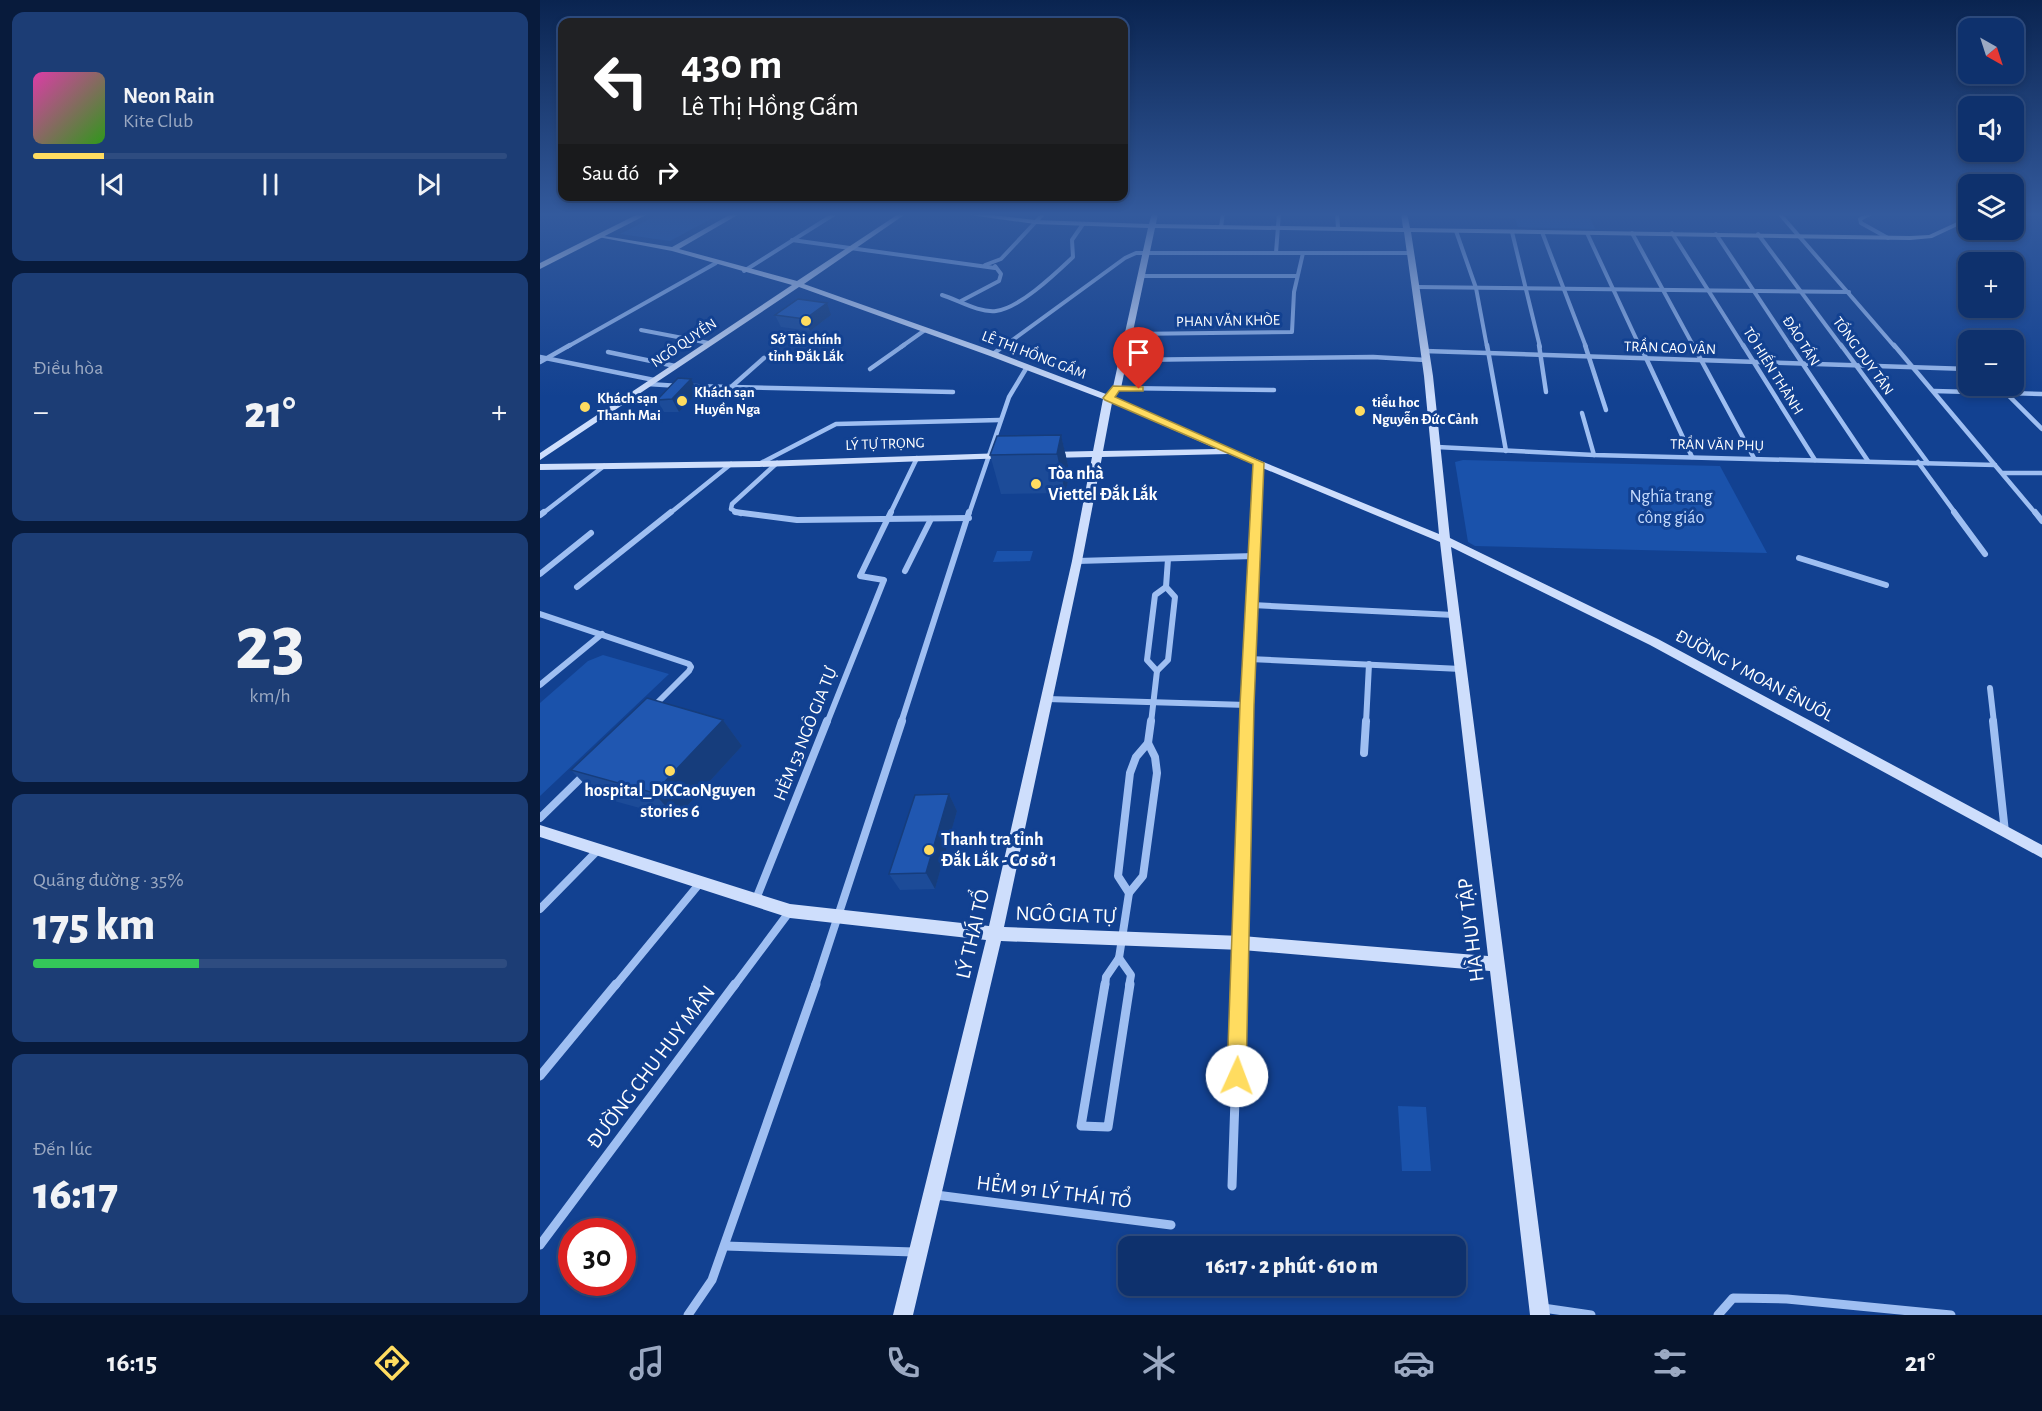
<!DOCTYPE html>
<html lang="vi">
<meta charset="utf-8">
<style>
:root{--surface:#0e316d;--page:#1c3d75;--text:#f1f3f6;--muted:#9ba9c2;--line:#2e4c80;--accent:#ffdc60}
body{margin:0;font-family:"Alegreya Sans",sans-serif;background:var(--page);color:var(--text);height:100vh;display:flex;flex-direction:column;font-size:22px;white-space:nowrap}
*{box-sizing:border-box;margin:0}
p{font-size:20px;color:var(--muted)}
.icon{flex:none;width:33px;height:33px;fill:none;stroke:currentColor;stroke-width:2;stroke-linecap:round;stroke-linejoin:round}
.map{position:relative;flex:1;overflow:hidden}
.drawer{display:flex;flex-direction:column;gap:12px;padding:12px;background:#081b3c;width:540px}
.drawer>*{flex:none}
.guide{position:absolute;left:18px;top:18px;width:570px;height:183px;border-radius:12px;box-shadow:0 3px 9px #0003,0 0 0 2px var(--line);background:#202124;color:#fff;overflow:hidden}
.needle{width:39px;rotate:141deg}
.tools{position:absolute;left:1418px;top:18px;display:grid;gap:12px}
.tools a{display:grid;place-items:center;width:66px;height:66px;border-radius:12px;background:var(--surface);box-shadow:0 3px 9px #0003,0 0 0 2px var(--line);font-size:30px}
.speed{position:absolute;left:18px;top:1218px;display:flex;gap:12px;font-size:30px;font-weight:700;text-align:center}
.speed>*{display:grid;place-content:center;width:78px;height:78px;border-radius:50%;background:var(--surface);box-shadow:0 3px 9px #0003,0 0 0 2px var(--line);line-height:1}
.speed .limit{border:9px solid #d22;background:#fff;color:#111}
.pin{position:absolute;display:grid;place-items:center;width:51px;height:51px;color:#fff;margin:-62px -26px;border-radius:50% 50% 50% 0;rotate:-45deg;box-shadow:0 0 6px #0007}
.pin .icon{rotate:45deg}
.me{position:absolute;width:66px;margin:-33px;rotate:2deg;stroke-linejoin:round;filter:drop-shadow(0 0 4px #0008)}
.turn{display:flex;align-items:center;gap:21px;height:126px;padding:0 24px;font-size:27px}
.turn .icon{width:78px;height:78px;stroke-width:2.5}
.turn b{display:block;font-size:42px;line-height:51px}
.then{display:flex;align-items:center;height:57px;padding:0 24px;background:#0003;gap:12px;font-size:22px}
.big{font-size:45px;font-weight:800;line-height:1.1}
.drawer .widget{flex:1;display:flex;flex-direction:column;justify-content:center;gap:9px;min-width:0;padding:0 21px;border-radius:12px;background:var(--page)}
.drawer .dial{align-items:center;gap:0}
.dial b{font-size:78px;line-height:1}
.song{display:flex;align-items:center;gap:18px}
.cover{width:72px;height:72px;border-radius:9px;background:linear-gradient(135deg,hsl(320 70% 55%),hsl(110 70% 35%))}
.played{height:6px;border-radius:3px;background:linear-gradient(90deg,var(--accent) 15%,var(--line) 15%)}
.keys{display:flex;justify-content:space-around;direction:ltr}
.heat{display:flex;justify-content:space-between;align-items:center;font-size:33px;direction:ltr}
.charge{height:9px;border-radius:4px;background:linear-gradient(90deg,#34c759 35%,var(--line) 0)}
.trip{position:absolute;left:578px;top:1236px;width:348px;height:60px;border-radius:12px;background:var(--surface);box-shadow:0 3px 9px #0003,0 0 0 2px var(--line);font-weight:800;line-height:60px;text-align:center}
.dock{display:flex;height:96px;justify-content:space-around;align-items:center;background:#06142c;color:var(--muted)}
.dock .icon{width:42px;height:42px}
.dock .active{color:var(--accent)}
.dock b{font-size:27px;color:var(--text)}
main{display:flex;flex:1;min-height:0}
.map>svg:first-child{display:block}
.green{fill:#1a52ab}
.lines{fill:none;stroke-linecap:round;stroke-linejoin:round}
.street-far4{stroke:#9fbff2;stroke-width:4}
.street-far3{stroke:#9fbff2;stroke-width:4.5}
.street-far2{stroke:#9fbff2;stroke-width:6}
.street-far1{stroke:#9fbff2;stroke-width:8}
.street{stroke:#9fbff2;stroke-width:9}
.secondary{fill:#cedefc;fill-rule:evenodd}
.primary{fill:#eaf0ff;fill-rule:evenodd}
.wall{fill:#1c4b98}
.shaded-wall{fill:#163d7c}
.building{fill:#2057b1;stroke:#163d7c;stroke-width:1.5}
.route{fill:#ffdc60;stroke:#a68f3e;stroke-width:1.5}
.poi-dot{fill:#ffdc60;stroke:#124191;stroke-width:2}
.labels{text-anchor:middle;dominant-baseline:central;stroke-width:6;stroke-linejoin:round;paint-order:stroke}
.far-street-label{font-size:15px;fill:#fff;stroke:#124191}
.far-poi-label{font-size:15px;font-weight:bold;fill:#fff;stroke:#124191;text-anchor:start}
.poi-label{font-size:18px;font-weight:bold;fill:#fff;stroke:#124191;text-anchor:start}
.park-label{font-size:18px;fill:#c6dbfd;stroke:#124191}
.street-label{font-size:18px;fill:#fff;stroke:#124191}
.near-street-label{font-size:21px;fill:#fff;stroke:#124191}
</style>
<main>
<section class="drawer">
<div class="widget">
<div class="song"><i class="cover"></i><div><b>Neon Rain</b><p>Kite Club</p></div></div>
<div class="played"></div>
<div class="keys"><svg class="icon" aria-label="previous" viewBox="0 0 24 24"><path d="M18 5L8 12l10 7zM5 5v14"/></svg><svg class="icon" aria-label="pause" viewBox="0 0 24 24"><path d="M8 5v14M16 5v14"/></svg><svg class="icon" aria-label="next" viewBox="0 0 24 24"><path d="M6 5l10 7-10 7zM19 5v14"/></svg></div>
</div>
<div class="widget"><p>Điều hòa</p>
<div class="heat"><a>−</a><b class="big">21°</b><a>+</a></div>
</div>
<div class="widget dial"><b>23</b><p>km/h</p></div>
<div class="widget"><p>Quãng đường · 35%</p><b class="big">175 km</b><div class="charge"></div></div>
<div class="widget"><p>Đến lúc</p><b class="big">16:17</b></div>
</section>
<div class="map">
<svg width="1502" height="1315" viewBox="0 0 1502 1315">
<rect width="100%" height="100%" fill="#124191"/>
<g class="green">
<polygon points="121,213 182,213 130,241 80,234"/>
<polygon points="929,213 1048,213 1055,229 978,227 975,218 930,217"/>
<polygon points="923,460 1180,466 1227,553 935,546 928,542 915,462"/>
<polygon points="457,551 493,551 490,561 453,562"/>
<polygon points="63,655 129,674 0,796 0,703 48,661"/>
<polygon points="858,1106 886,1107 891,1171 862,1171"/>
</g>
<g class="lines">
<g class="street-far4">
<polyline points="797,213 798,228"/>
<polyline points="1239,213 1355,347"/>
<polyline points="1332,213 1320,219 1321,223 1348,238"/>
<polyline points="681,227 683,213"/>
<polyline points="916,231 936,288 947,347"/>
<polyline points="972,232 1000,347"/>
<polyline points="1002,232 1046,347"/>
<polyline points="1047,233 1100,347"/>
<polyline points="1092,233 1154,347"/>
<polyline points="1132,233 1204,347"/>
<polyline points="1176,234 1251,347"/>
<polyline points="1218,234 1302,347"/>
<polyline points="252,240 455,268"/>
<polyline points="736,253 739,213"/>
<polyline points="445,265 461,259 504,213"/>
<polyline points="204,271 296,213"/>
<polyline points="602,276 757,276"/>
<polyline points="877,287 1309,292"/>
<path d="M402,295C418,300 439,313 456,311C480,308 516,273 533,257L532,240L543,224"/>
<polyline points="421,301 459,281 461,274 455,266"/>
<polyline points="101,330 169,343"/>
<polyline points="589,334 752,332 754,292 763,253"/>
<polyline points="27,347 176,263"/>
<polyline points="361,347 385,330"/>
<polyline points="463,347 585,258 596,253 870,253"/>
</g>
<g class="street-far3">
<polyline points="947,345 966,451"/>
<polyline points="999,345 1006,392"/>
<polyline points="1045,345 1066,410"/>
<polyline points="1100,345 1152,457"/>
<polyline points="1153,345 1214,458"/>
<polyline points="1203,345 1275,460"/>
<polyline points="1250,345 1328,461"/>
<polyline points="1301,345 1388,463"/>
<polyline points="1354,345 1496,514"/>
<polyline points="885,351 1428,369"/>
<polyline points="68,352 135,366"/>
<polyline points="453,354 465,345"/>
<polyline points="0,357 114,380"/>
<polyline points="584,360 833,357 886,360"/>
<polyline points="0,362 30,345"/>
<polyline points="330,369 364,345"/>
<polyline points="108,384 139,386"/>
<polyline points="149,386 413,392"/>
<polyline points="190,388 224,358"/>
<polyline points="577,388 734,390"/>
<polyline points="1394,391 1502,394"/>
<polyline points="1466,393 1502,429"/>
<polyline points="1042,413 1054,455"/>
<polyline points="897,447 1054,455 1455,465"/>
<polyline points="1378,462 1416,514"/>
<polyline points="219,464 296,424 460,420"/>
<polyline points="1463,473 1502,473"/>
<polyline points="2,514 64,466"/>
<polyline points="129,514 191,464"/>
<polyline points="201,514 191,509 192,504 237,463"/>
<polyline points="350,514 377,458"/>
<polyline points="429,514 469,397 487,367"/>
<polyline points="716,514 718,463"/>
</g>
<g class="street-far2">
<polyline points="195,512 257,520 429,518"/>
<polyline points="1414,512 1445,554"/>
<polyline points="1495,512 1502,521"/>
<polyline points="0,515 4,512"/>
<polyline points="1259,558 1346,585"/>
<polyline points="537,561 714,556"/>
<polyline points="365,571 391,519"/>
<polyline points="0,574 51,533"/>
<polyline points="37,587 131,512"/>
<polyline points="712,605 914,615"/>
<polyline points="0,614 149,664 151,667 149,671 114,706"/>
<polyline points="709,659 921,669"/>
<polyline points="617,671 607,660 615,595 626,587"/>
<polyline points="0,685 62,634"/>
<polyline points="1450,688 1454,723"/>
<polyline points="507,699 707,705"/>
<polyline points="287,723 344,580 320,576 351,512"/>
<polyline points="361,723 429,512"/>
<polyline points="611,723 617,671 628,660 635,597 626,587 628,559"/>
<polyline points="708,723 716,512"/>
<polyline points="826,723 829,664"/>
</g>
<g class="street-far1">
<polyline points="1453,721 1465,832"/>
<polyline points="824,753 826,721"/>
<polyline points="0,818 44,775"/>
<polyline points="589,893 578,876 590,773 596,757 608,743 611,721"/>
<polyline points="216,899 287,721"/>
<polyline points="0,909 58,850"/>
<polyline points="579,958 591,975 589,986"/>
<polyline points="579,958 589,893 603,876 617,773 615,757 608,743"/>
<polyline points="75,986 160,883"/>
<polyline points="194,986 250,911"/>
<polyline points="275,986 362,721"/>
<polyline points="565,986 566,977 579,958"/>
<polyline points="699,986 708,721"/>
</g>
<g class="street">
<polyline points="565,984 541,1126 568,1127 590,984"/>
<polyline points="0,1076 76,984"/>
<polyline points="692,1186 699,984"/>
<polyline points="396,1195 631,1225"/>
<polyline points="0,1245 195,984"/>
<polyline points="185,1246 374,1252"/>
<polyline points="1003,1308 1051,1315"/>
<polyline points="148,1315 172,1280 276,984"/>
<polyline points="1178,1315 1193,1298 1247,1299 1411,1315"/>
</g>
<g class="secondary">
<path d="M193,213H201L139,249L257,281L360,213H367L264,284L456,352L566,394L573,387L608,228L495,224L416,213H436L495,220L609,224L612,213H618L616,224L863,228L861,213H867L870,228L1370,236L1389,235L1428,217V221L1392,238L1370,240L871,232L893,376L910,538L1118,639L1502,845V858L1110,645L911,547L1010,1315H990L950,971L702,950L461,941L373,1315H353L446,940L250,918L0,837V825L250,904L449,926L532,561L552,457L510,458L505,455L510,452L553,451L563,399L450,356L259,287L0,460V453L252,285L132,251L58,237V235L132,247ZM615,228L864,232L884,376L899,534L694,450L573,397L581,388ZM572,403L677,449L563,451ZM689,454L900,542L948,956L702,936L464,927L542,561L562,457Z"/>
<polygon points="465,453 470,456 468,458 219,467 0,470 0,464 219,461"/>
</g>
<polygon class="primary" points="100,213 110,213 0,269 0,263"/>
</g>
<g class="wall">
<polygon points="235,315 291,315 270,331 241,327"/>
<polygon points="158,392 139,412 124,412 117,400"/>
<polygon points="521,435 530,474 525,493 461,494 450,455"/>
<polygon points="183,720 202,746 136,818 56,796 31,770"/>
<polygon points="409,794 417,811 395,889 360,890 349,874"/>
</g>
<g class="shaded-wall">
<polygon points="287,303 291,315 270,331 265,319"/>
<polygon points="151,379 158,392 139,412 132,399"/>
<polygon points="521,435 530,474 525,493 517,454"/>
<polygon points="183,720 202,746 136,818 114,793"/>
<polygon points="409,794 417,811 395,889 386,873"/>
</g>
<g class="building">
<polygon points="258,299 287,303 265,319 235,315"/>
<polygon points="138,378 151,379 132,399 117,400"/>
<polygon points="521,435 517,454 450,455 457,436"/>
<polygon points="107,698 183,720 114,793 31,770"/>
<polygon points="409,794 386,873 349,874 375,795"/>
</g>
<linearGradient id="sky" x2="0" y2="1"><stop stop-color="#0a2450"/><stop offset="0.54" stop-color="#335a9d"/><stop offset="1" stop-color="#335a9d" stop-opacity="0"/></linearGradient>
<rect width="1502" height="397" fill="url(#sky)"/>
<polygon class="route" points="573,386 603,387 603,391 579,391 575,397 724,463 714,705 706,1076 704,1083 697,1085 690,1083 687,1076 700,705 713,464 565,400 563,398"/>
<g class="poi-dot">
<circle cx="266" cy="321" r="6"/>
<circle cx="142" cy="401" r="6"/>
<circle cx="45" cy="407" r="6"/>
<circle cx="820" cy="411" r="6"/>
<circle cx="496" cy="484" r="6"/>
<circle cx="130" cy="771" r="6"/>
<circle cx="389" cy="850" r="6"/>
</g>
<g class="labels">
<g class="far-street-label">
<text transform="translate(688 321) rotate(-1)">PHAN VĂN KHÒE</text>
<text transform="translate(1261 341) rotate(57)">ĐÀO TẤN</text>
<text transform="translate(144 343) rotate(-34)">NGÔ QUYỀN</text>
<text transform="translate(1130 348) rotate(2)">TRẦN CAO VÂN</text>
<text transform="translate(494 355) rotate(21)">LÊ THỊ HỒNG GẤM</text>
<text transform="translate(1323 356) rotate(54)">TỐNG DUY TÂN</text>
<text transform="translate(1233 371) rotate(58)">TÔ HIẾN THÀNH</text>
<text transform="translate(345 444) rotate(-2)">LÝ TỰ TRỌNG</text>
<text transform="translate(1177 445) rotate(1)">TRẦN VĂN PHỤ</text>
</g>
<g class="far-poi-label">
<text x="266" y="339" text-anchor="middle">Sở Tài chính<tspan x="266" dy="17">tỉnh Đắk Lắk</tspan></text>
<text x="154" y="392">Khách sạn<tspan x="154" dy="17">Huyền Nga</tspan></text>
<text x="57" y="398">Khách sạn<tspan x="57" dy="17">Thanh Mai</tspan></text>
<text x="832" y="402">tiểu học<tspan x="832" dy="17">Nguyễn Đức Cảnh</tspan></text>
</g>
<g class="poi-label">
<text x="508" y="474">Tòa nhà<tspan x="508" dy="21">Viettel Đắk Lắk</tspan></text>
<text x="130" y="791" text-anchor="middle">hospital_DKCaoNguyen<tspan x="130" dy="21">stories 6</tspan></text>
<text x="401" y="840">Thanh tra tỉnh<tspan x="401" dy="21">Đắk Lắk - Cơ sở 1</tspan></text>
</g>
<g class="park-label">
<text x="1131" y="497">Nghĩa trang<tspan x="1131" dy="21">công giáo</tspan></text>
</g>
<g class="street-label">
<text transform="translate(1214 676) rotate(28)">ĐƯỜNG Y MOAN ÊNUÔL</text>
<text transform="translate(266 734) rotate(-68)">HẺM 53 NGÔ GIA TỰ</text>
</g>
<g class="near-street-label">
<text transform="translate(526 915) rotate(2)">NGÔ GIA TỰ</text>
<text transform="translate(931 930) rotate(-97)">HÀ HUY TẬP</text>
<text transform="translate(433 934) rotate(-77)">LÝ THÁI TỔ</text>
<text transform="translate(111 1067) rotate(-53)">ĐƯỜNG CHU HUY MÂN</text>
<text transform="translate(514 1192) rotate(7)">HẺM 91 LÝ THÁI TỔ</text>
</g>
</g>
</svg>
<div class="tools">
<a><svg class="needle" viewBox="-14 -14 28 28"><path d="M0-13l5 13h-10z" fill="#e53935"/><path d="M0 13l5-13h-10z" fill="#9ba9c2"/></svg></a>
<a><svg class="icon" aria-label="sound" viewBox="0 0 24 24"><path d="M4 9h4l5-4v14l-5-4H4zM17 9q2 3 0 6"/></svg></a>
<a><svg class="icon" aria-label="layers" viewBox="0 0 24 24"><path d="M12 4l9 5-9 5-9-5zM3 14l9 5 9-5"/></svg></a>
<a>+</a>
<a>−</a>
</div>
<div class="speed"><div class="limit">30</div></div>
<div class="pin" style="left:599px;top:389px;background:#d93025"><svg class="icon" aria-label="arrive" viewBox="0 0 24 24"><path d="M6 21V4h12l-3 4 3 4H6"/></svg></div>
<svg class="me" style="left:697px;top:1076px" viewBox="-20 -20 40 40"><circle r="19" fill="#fff"/><path d="M0-13L10 11 0 6-10 11z" fill="#ffdc60"/></svg>
<div class="trip">16:17 · 2 phút · 610 m</div>
<div class="guide">
<div class="turn"><svg class="icon" aria-label="left" viewBox="0 0 24 24"><path d="M17 20v-9H6M10 6l-5 5 5 5"/></svg><div><b>430 m</b>Lê Thị Hồng Gấm</div></div>
<div class="then">Sau đó<svg class="icon" aria-label="right" viewBox="0 0 24 24"><path d="M7 20v-9h11M14 6l5 5-5 5"/></svg></div>
</div>
</div>
</main>
<nav class="dock">
<b>16:15</b>
<svg class="icon active" aria-label="directions" viewBox="0 0 24 24"><path d="M12 3l9 9-9 9-9-9zM9 14v-3h6M13 9l2 2-2 2"/></svg>
<svg class="icon" aria-label="music" viewBox="0 0 24 24"><path d="M9 18V5l10-2v13"/><circle cx="6" cy="18" r="3"/><circle cx="16" cy="16" r="3"/></svg>
<svg class="icon" aria-label="phone" viewBox="0 0 24 24"><path d="M5 4h4l2 5-3 2q2 4 5 5l2-3 5 2v4C11 20 4 13 5 4z"/></svg>
<svg class="icon" aria-label="climate" viewBox="0 0 24 24"><path d="M12 3v18M4 7l16 10M4 17L20 7"/></svg>
<svg class="icon" aria-label="car" viewBox="0 0 24 24"><path d="M5 17H2v-5l4-1 3-4h7l3 4 3 1v5h-3M9 17h6M6 11h13"/><circle cx="7" cy="17" r="2"/><circle cx="17" cy="17" r="2"/></svg>
<svg class="icon" aria-label="filters" viewBox="0 0 24 24"><path d="M4 7h16M4 17h16"/><circle cx="9" cy="7" r="2"/><circle cx="15" cy="17" r="2"/></svg>
<b>21°</b>
</nav>
